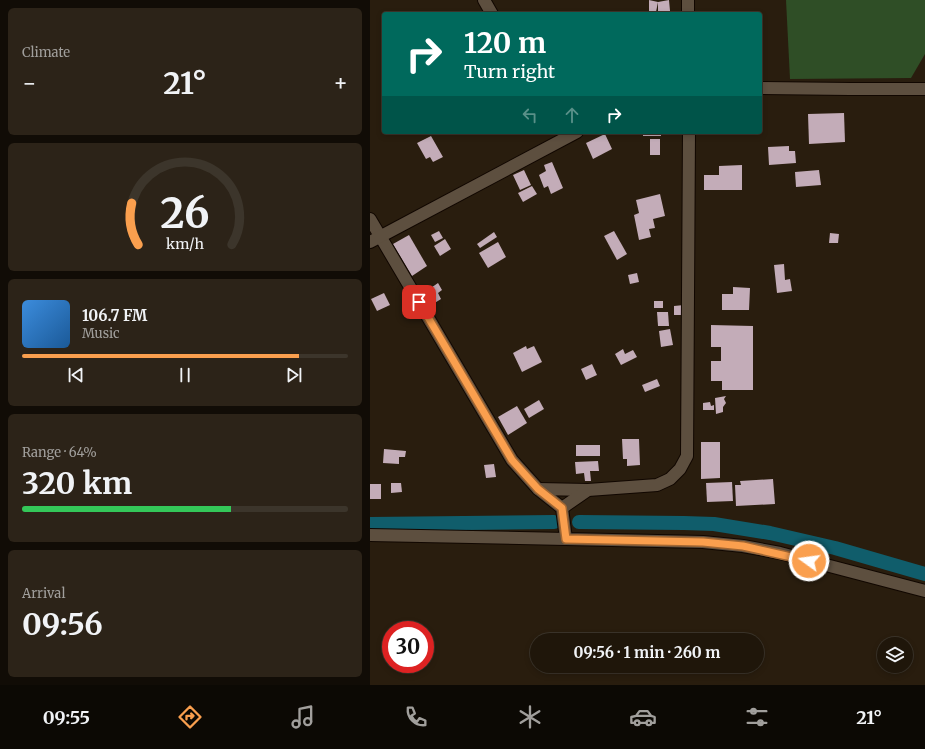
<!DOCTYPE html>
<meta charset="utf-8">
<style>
:root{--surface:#1f160a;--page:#2c2318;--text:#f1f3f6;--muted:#a19f9c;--line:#3c352b;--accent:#fa9f4e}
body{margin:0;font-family:Merriweather,serif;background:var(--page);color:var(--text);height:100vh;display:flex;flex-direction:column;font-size:15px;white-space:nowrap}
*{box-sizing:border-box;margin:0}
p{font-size:13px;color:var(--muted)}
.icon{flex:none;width:22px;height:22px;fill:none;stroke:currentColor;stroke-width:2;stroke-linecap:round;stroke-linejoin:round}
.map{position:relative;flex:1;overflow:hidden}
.sheet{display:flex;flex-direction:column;gap:8px;padding:8px;background:#110c06;width:370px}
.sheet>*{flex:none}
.guide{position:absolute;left:12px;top:12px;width:380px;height:122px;border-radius:4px;box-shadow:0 2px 6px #0003,0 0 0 1px var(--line);background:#00695c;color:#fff;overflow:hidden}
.tools{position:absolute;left:507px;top:637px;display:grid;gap:8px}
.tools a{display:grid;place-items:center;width:36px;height:36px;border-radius:50%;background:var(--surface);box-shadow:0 2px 6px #0003,0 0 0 1px var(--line);font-size:20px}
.speed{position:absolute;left:12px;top:621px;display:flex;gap:8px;font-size:20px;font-weight:700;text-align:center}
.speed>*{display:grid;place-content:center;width:52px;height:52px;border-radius:50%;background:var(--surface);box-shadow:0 2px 6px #0003,0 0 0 1px var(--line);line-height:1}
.speed .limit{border:6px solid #d22;background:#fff;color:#111}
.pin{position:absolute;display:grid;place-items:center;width:34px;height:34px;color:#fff;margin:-17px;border-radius:8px;box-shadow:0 2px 6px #0006}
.me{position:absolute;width:44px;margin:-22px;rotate:284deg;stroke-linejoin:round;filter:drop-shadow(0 0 3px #0008)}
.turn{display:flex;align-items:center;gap:14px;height:84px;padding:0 16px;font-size:18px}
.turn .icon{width:52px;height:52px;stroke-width:2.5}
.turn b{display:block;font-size:28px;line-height:34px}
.lanes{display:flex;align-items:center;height:38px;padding:0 16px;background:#0003;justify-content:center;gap:20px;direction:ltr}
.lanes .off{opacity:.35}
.big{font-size:30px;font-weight:700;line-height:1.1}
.sheet .card{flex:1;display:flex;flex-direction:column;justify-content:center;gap:6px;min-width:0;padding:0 14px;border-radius:6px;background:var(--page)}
.sheet .dial{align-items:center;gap:0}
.dial svg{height:104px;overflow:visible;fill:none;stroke:var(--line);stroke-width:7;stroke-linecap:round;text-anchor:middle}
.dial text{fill:var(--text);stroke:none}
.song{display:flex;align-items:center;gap:12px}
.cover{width:48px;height:48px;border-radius:6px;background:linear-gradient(135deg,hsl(210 70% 55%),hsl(210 70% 35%))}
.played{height:4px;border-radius:2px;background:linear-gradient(90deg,var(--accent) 85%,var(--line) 85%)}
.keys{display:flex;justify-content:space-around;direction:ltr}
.heat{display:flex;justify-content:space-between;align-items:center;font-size:22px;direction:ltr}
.charge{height:6px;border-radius:3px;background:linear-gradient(90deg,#34c759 64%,var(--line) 0)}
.trip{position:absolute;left:160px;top:633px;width:234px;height:40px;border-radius:20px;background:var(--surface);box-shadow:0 2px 6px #0003,0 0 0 1px var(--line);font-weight:700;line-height:40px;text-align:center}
.tabs{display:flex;height:64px;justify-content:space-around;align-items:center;background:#0c0904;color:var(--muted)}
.tabs .icon{width:28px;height:28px}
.tabs .active{color:var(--accent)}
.tabs b{font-size:18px;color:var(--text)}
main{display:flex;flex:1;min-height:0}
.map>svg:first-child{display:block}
.green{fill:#2f4e26}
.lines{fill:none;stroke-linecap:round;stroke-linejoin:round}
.canal{stroke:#105d6b;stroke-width:14}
.building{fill:#c3acb8}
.street-casing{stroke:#110700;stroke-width:14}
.street{stroke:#5d4f3f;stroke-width:12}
.route-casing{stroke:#a26733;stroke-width:10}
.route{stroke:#fa9f4e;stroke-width:7}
</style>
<main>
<section class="sheet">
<div class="card"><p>Climate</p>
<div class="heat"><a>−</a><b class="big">21°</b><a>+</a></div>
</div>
<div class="card dial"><svg viewBox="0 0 100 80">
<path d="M14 69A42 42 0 1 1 86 69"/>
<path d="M14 69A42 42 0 0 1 9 37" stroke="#fa9f4e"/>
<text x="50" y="56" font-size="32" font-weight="700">26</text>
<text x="50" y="72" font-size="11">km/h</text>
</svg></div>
<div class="card">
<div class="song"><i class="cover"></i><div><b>106.7 FM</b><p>Music</p></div></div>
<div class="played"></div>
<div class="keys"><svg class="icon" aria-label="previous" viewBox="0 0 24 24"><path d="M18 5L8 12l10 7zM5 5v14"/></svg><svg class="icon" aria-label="pause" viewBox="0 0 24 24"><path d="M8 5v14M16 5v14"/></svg><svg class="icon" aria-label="next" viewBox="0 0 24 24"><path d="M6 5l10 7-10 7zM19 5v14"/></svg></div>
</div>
<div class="card"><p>Range · 64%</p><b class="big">320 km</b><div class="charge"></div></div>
<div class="card"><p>Arrival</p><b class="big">09:56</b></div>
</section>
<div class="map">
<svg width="555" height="685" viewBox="0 0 555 685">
<rect width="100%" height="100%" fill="#291d0e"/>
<polygon class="green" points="416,0 555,0 555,54 541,78 420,79"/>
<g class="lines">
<g class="canal">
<polyline points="209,522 314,523 344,524 400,533 465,548 555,574"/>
<polyline points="0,524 184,522"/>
</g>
</g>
<g class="building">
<polygon points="279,0 288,2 286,12 279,13"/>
<polygon points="299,0 300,11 288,11 288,2"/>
<polygon points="474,113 475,142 439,144 438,114"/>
<polygon points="265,132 291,132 291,136 273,136 273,134 265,134"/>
<polygon points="235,134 242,149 223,159 216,143"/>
<polygon points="61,136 73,157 63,162 60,157 56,159 47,143"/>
<rect x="280" y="139" width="10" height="16"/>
<polygon points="419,146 419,151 425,151 426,163 399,165 398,147"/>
<polygon points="182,162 193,188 181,194 178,186 174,188 169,175 176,171 174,165"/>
<polygon points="372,165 372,190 334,190 334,175 349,175 349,166"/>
<polygon points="154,170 161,185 150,190 143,175"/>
<polygon points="449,170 451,185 426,187 425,172"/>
<polygon points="162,186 167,194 153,202 148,193"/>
<polygon points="290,194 295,216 283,219 285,228 279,229 281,237 269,240 264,215 269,213 266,200"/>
<polygon points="69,231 73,238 65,242 61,235"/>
<polygon points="244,231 257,254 247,260 234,236"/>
<polygon points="124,232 127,237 110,248 107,244"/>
<polygon points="460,233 469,234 468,243 459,243"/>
<polygon points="39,235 57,266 42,276 23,244"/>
<polygon points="75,239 81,249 70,256 64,246"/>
<polygon points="128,242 136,257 118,268 109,253"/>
<polygon points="414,264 415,280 420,279 422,291 407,293 404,265"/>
<polygon points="267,273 269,282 260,284 258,275"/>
<polygon points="68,283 72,290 68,293 71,299 63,304 55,292"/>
<polygon points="363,287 380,288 379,310 352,310 352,294 363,294"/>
<polygon points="14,293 20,305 7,311 1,299"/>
<rect x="284" y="301" width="9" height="7"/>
<polygon points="314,305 314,315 304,315 304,306"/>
<polygon points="287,312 298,312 299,326 288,326"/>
<polygon points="341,325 383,326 383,390 352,390 352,381 341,381 341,361 351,361 351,347 341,347"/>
<polygon points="300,329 303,345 291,347 289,331"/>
<polygon points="156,346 157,349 164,346 172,362 152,372 143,353"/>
<polygon points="253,349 255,354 263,350 267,357 251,365 245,354"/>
<polygon points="222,364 227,375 216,380 211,369"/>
<polygon points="287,379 290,386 275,392 272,385"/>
<polygon points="356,396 354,399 356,403 353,407 353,412 346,414 345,398"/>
<polygon points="169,400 174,409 159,418 154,409"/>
<polygon points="340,402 341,406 344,405 344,410 333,410 333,403"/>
<polygon points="147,406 157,423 138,435 128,417"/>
<polygon points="252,439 269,439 270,465 257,466 257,459 253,459"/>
<polygon points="331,442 350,442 350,478 331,479"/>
<rect x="206" y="445" width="24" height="11"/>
<polygon points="14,449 36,451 35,457 29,457 29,464 13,463"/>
<polygon points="228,461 229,471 220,471 221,481 215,481 214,473 206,474 205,462"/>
<polygon points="124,464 126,477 116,478 114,465"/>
<polygon points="403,479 405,504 366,506 365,485 371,485 370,481"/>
<polygon points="362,482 363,501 337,502 336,483"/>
<polygon points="21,483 31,483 32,492 21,493"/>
<rect x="0" y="484" width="11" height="15"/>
</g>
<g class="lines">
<g class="street-casing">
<g id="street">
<polyline points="114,0 122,14"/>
<polyline points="318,0 318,14"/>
<polyline points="390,88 480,89 555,89"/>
<polyline points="0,219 142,460 168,489 192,508 196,539 333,542 373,546 410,553 555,591"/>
<polyline points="0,242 207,132"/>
<polyline points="168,489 218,490"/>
<polyline points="192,508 218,490 287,485 300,479 310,469 317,456 319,132"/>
<polyline points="0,535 196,539"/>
</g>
</g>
<use href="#street" class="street"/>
</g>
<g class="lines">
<g class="route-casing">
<polyline id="route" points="49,302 142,460 168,489 192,508 196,539 333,542 373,546 439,561"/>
</g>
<use href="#route" class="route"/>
</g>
</svg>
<div class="tools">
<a><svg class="icon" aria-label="layers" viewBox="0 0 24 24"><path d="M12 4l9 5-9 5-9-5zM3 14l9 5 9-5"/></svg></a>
</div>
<div class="speed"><div class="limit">30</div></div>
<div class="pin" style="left:49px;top:302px;background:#d93025"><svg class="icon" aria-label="arrive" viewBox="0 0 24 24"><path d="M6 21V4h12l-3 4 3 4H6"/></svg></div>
<svg class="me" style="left:439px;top:561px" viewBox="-20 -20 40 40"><circle r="17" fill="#fa9f4e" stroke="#fff" stroke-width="3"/><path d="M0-11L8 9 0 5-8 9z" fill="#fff"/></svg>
<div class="trip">09:56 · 1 min · 260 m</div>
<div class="guide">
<div class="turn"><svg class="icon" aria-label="right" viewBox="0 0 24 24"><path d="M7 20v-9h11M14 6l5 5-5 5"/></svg><div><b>120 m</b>Turn right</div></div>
<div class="lanes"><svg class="icon off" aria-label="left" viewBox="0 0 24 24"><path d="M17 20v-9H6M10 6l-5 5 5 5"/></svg><svg class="icon off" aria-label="ahead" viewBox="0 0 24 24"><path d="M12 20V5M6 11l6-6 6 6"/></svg><svg class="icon" aria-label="right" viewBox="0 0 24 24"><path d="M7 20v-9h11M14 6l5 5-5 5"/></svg></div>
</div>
</div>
</main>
<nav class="tabs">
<b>09:55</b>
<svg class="icon active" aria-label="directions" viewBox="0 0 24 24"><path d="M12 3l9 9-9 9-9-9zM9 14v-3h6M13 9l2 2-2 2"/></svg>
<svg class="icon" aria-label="music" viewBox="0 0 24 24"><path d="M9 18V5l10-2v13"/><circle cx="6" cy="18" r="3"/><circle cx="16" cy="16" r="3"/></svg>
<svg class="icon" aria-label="phone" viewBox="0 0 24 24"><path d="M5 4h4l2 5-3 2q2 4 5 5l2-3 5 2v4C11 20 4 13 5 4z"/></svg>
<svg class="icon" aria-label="climate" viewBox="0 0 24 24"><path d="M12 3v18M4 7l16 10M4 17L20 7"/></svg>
<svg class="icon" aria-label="car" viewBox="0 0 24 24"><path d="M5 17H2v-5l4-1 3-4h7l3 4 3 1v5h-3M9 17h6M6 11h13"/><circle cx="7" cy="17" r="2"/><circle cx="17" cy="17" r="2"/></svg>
<svg class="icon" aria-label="filters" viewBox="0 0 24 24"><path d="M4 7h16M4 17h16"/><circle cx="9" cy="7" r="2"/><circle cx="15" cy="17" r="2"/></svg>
<b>21°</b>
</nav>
